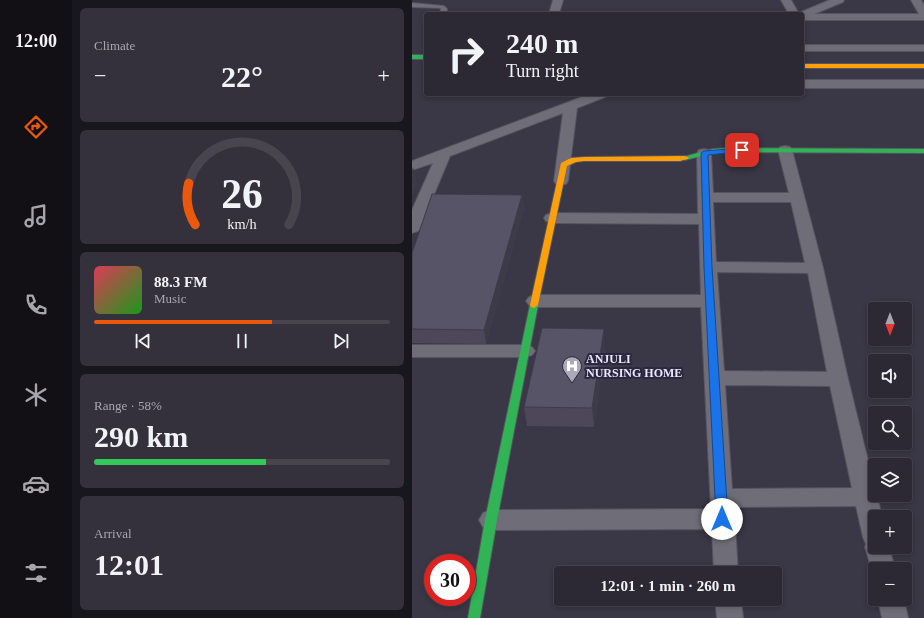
<!DOCTYPE html>
<meta charset="utf-8">
<style>
:root{--surface:#2c2934;--page:#34313c;--text:#f1f3f6;--muted:#a6a6ac;--line:#48454f;--accent:#ea580c}
body{margin:0;font-family:"Times New Roman",serif;background:var(--page);color:var(--text);height:100vh;display:flex;flex-direction:column;font-size:15px;white-space:nowrap}
*{box-sizing:border-box;margin:0}
p{font-size:13px;color:var(--muted)}
.icon{flex:none;width:22px;height:22px;fill:none;stroke:currentColor;stroke-width:2;stroke-linecap:round;stroke-linejoin:round}
.map{position:relative;flex:1;overflow:hidden}
.panel{display:flex;flex-direction:column;gap:8px;padding:8px;background:#18171d;width:340px}
.panel>*{flex:none}
.top-card{position:absolute;left:12px;top:12px;width:380px;height:84px;border-radius:4px;box-shadow:0 2px 6px #0003,0 0 0 1px var(--line);background:#2c2934;color:var(--text);overflow:hidden}
.needle{width:26px;rotate:180deg}
.fabs{position:absolute;left:456px;top:302px;display:grid;gap:8px}
.fabs a{display:grid;place-items:center;width:44px;height:44px;border-radius:4px;background:var(--surface);box-shadow:0 2px 6px #0003,0 0 0 1px var(--line);font-size:20px}
.speed{position:absolute;left:12px;top:554px;display:flex;gap:8px;font-size:20px;font-weight:700;text-align:center}
.speed>*{display:grid;place-content:center;width:52px;height:52px;border-radius:50%;background:var(--surface);box-shadow:0 2px 6px #0003,0 0 0 1px var(--line);line-height:1}
.speed .limit{border:6px solid #d22;background:#fff;color:#111}
.pin{position:absolute;display:grid;place-items:center;width:34px;height:34px;color:#fff;margin:-17px;border-radius:8px;box-shadow:0 2px 6px #0006}
.me{position:absolute;width:44px;margin:-22px;rotate:0deg;stroke-linejoin:round;filter:drop-shadow(0 0 3px #0008)}
.turn{display:flex;align-items:center;gap:14px;height:84px;padding:0 16px;font-size:18px}
.turn .icon{width:52px;height:52px;stroke-width:2.5}
.turn b{display:block;font-size:28px;line-height:34px}
.big{font-size:30px;font-weight:700;line-height:1.1}
.panel .card{flex:1;display:flex;flex-direction:column;justify-content:center;gap:6px;min-width:0;padding:0 14px;border-radius:6px;background:var(--page)}
.panel .dial{align-items:center;gap:0}
.dial svg{height:104px;overflow:visible;fill:none;stroke:var(--line);stroke-width:7;stroke-linecap:round;text-anchor:middle}
.dial text{fill:var(--text);stroke:none}
.song{display:flex;align-items:center;gap:12px}
.cover{width:48px;height:48px;border-radius:6px;background:linear-gradient(135deg,hsl(350 70% 55%),hsl(120 70% 35%))}
.played{height:4px;border-radius:2px;background:linear-gradient(90deg,var(--accent) 60%,var(--line) 60%)}
.keys{display:flex;justify-content:space-around;direction:ltr}
.heat{display:flex;justify-content:space-between;align-items:center;font-size:22px;direction:ltr}
.charge{height:6px;border-radius:3px;background:linear-gradient(90deg,#34c759 58%,var(--line) 0)}
.trip{position:absolute;left:142px;top:566px;width:228px;height:40px;border-radius:4px;background:var(--surface);box-shadow:0 2px 6px #0003,0 0 0 1px var(--line);font-weight:700;line-height:40px;text-align:center}
main{display:flex;flex:1;min-height:0}
.tabs{display:flex;flex-direction:column;width:72px;justify-content:space-around;align-items:center;background:#121015;color:var(--muted)}
.tabs .icon{width:28px;height:28px}
.tabs .active{color:var(--accent)}
.tabs b{font-size:18px;color:var(--text)}
.map>svg:first-child{display:block}
.lines{fill:none;stroke-linecap:round;stroke-linejoin:round}
.lane-casing{stroke:#565462;stroke-width:2}
.street-casing{stroke:#565462;stroke-width:2}
.fast-casing{stroke:#565462;stroke-width:2}
.slow-casing{stroke:#565462;stroke-width:2}
.lane{fill:#6f6d78;fill-rule:evenodd}
.street{fill:#6f6d78;fill-rule:evenodd}
.fast{fill:#30b455;fill-rule:evenodd}
.slow{fill:#ff9f0a;fill-rule:evenodd}
.wall{fill:#4c4859}
.shaded-wall{fill:#3e3b49}
.building{fill:#585468;stroke:#3e3b49}
.route{fill:#1a73e8;stroke:#114b97}
.labels{text-anchor:middle;dominant-baseline:central;stroke-width:4;stroke-linejoin:round;paint-order:stroke}
.poi-label{font-size:12px;font-weight:bold;fill:#e9e7f9;stroke:#2c2741;text-anchor:start}
</style>
<main>
<nav class="tabs">
<b>12:00</b>
<svg class="icon active" aria-label="directions" viewBox="0 0 24 24"><path d="M12 3l9 9-9 9-9-9zM9 14v-3h6M13 9l2 2-2 2"/></svg>
<svg class="icon" aria-label="music" viewBox="0 0 24 24"><path d="M9 18V5l10-2v13"/><circle cx="6" cy="18" r="3"/><circle cx="16" cy="16" r="3"/></svg>
<svg class="icon" aria-label="phone" viewBox="0 0 24 24"><path d="M5 4h4l2 5-3 2q2 4 5 5l2-3 5 2v4C11 20 4 13 5 4z"/></svg>
<svg class="icon" aria-label="climate" viewBox="0 0 24 24"><path d="M12 3v18M4 7l16 10M4 17L20 7"/></svg>
<svg class="icon" aria-label="car" viewBox="0 0 24 24"><path d="M5 17H2v-5l4-1 3-4h7l3 4 3 1v5h-3M9 17h6M6 11h13"/><circle cx="7" cy="17" r="2"/><circle cx="17" cy="17" r="2"/></svg>
<svg class="icon" aria-label="filters" viewBox="0 0 24 24"><path d="M4 7h16M4 17h16"/><circle cx="9" cy="7" r="2"/><circle cx="15" cy="17" r="2"/></svg>
</nav>
<section class="panel">
<div class="card"><p>Climate</p>
<div class="heat"><a>−</a><b class="big">22°</b><a>+</a></div>
</div>
<div class="card dial"><svg viewBox="0 0 100 80">
<path d="M14 69A42 42 0 1 1 86 69"/>
<path d="M14 69A42 42 0 0 1 9 37" stroke="#ea580c"/>
<text x="50" y="56" font-size="32" font-weight="700">26</text>
<text x="50" y="72" font-size="11">km/h</text>
</svg></div>
<div class="card">
<div class="song"><i class="cover"></i><div><b>88.3 FM</b><p>Music</p></div></div>
<div class="played"></div>
<div class="keys"><svg class="icon" aria-label="previous" viewBox="0 0 24 24"><path d="M18 5L8 12l10 7zM5 5v14"/></svg><svg class="icon" aria-label="pause" viewBox="0 0 24 24"><path d="M8 5v14M16 5v14"/></svg><svg class="icon" aria-label="next" viewBox="0 0 24 24"><path d="M6 5l10 7-10 7zM19 5v14"/></svg></div>
</div>
<div class="card"><p>Range · 58%</p><b class="big">290 km</b><div class="charge"></div></div>
<div class="card"><p>Arrival</p><b class="big">12:01</b></div>
</section>
<div class="map">
<svg width="512" height="618" viewBox="0 0 512 618">
<rect width="100%" height="100%" fill="#3a3746"/>
<g class="lines">
<g class="lane-casing">
<polygon id="lane" points="0,3 32,6 35,9 34,14 28,14 29,8 0,7"/>
</g>
<g class="street-casing">
<g id="street">
<polygon points="141,0 151,0 147,14 137,14"/>
<polygon points="369,0 379,0 387,14 377,14"/>
<polygon points="418,0 432,0 431,2 402,14 507,14 499,0 509,0 512,5 512,20 390,20 390,14 388,14 389,12"/>
<rect x="390" y="45" width="122" height="6"/>
<rect x="390" y="80" width="122" height="8"/>
<polygon points="178,94 195,94 193,97 165,108 156,181 154,184 149,185 144,184 142,181 151,113 38,156 8,228 6,231 0,233 0,210 21,163 0,170 0,161"/>
<path d="M373,146L378,147L380,150L411,268L436,379L463,489V495H465L470,517H463V547H477L483,569H463L462,577L453,547L454,544L451,537L444,506L322,507L326,573H302L300,529L79,530L71,527L67,520L71,513L79,510L299,509L289,307H123L117,305L114,301L117,297L123,295H289L287,224L140,223L134,221L132,218L134,215L140,213L286,214L285,153L287,150L292,149L297,150L299,153L301,193H377L366,150L368,147ZM301,202H379L393,263L304,262ZM305,272L396,273L415,372L312,371ZM313,385L418,386L440,488L320,489Z"/>
<polygon points="0,345 113,345 120,347 123,351 120,355 113,357 0,357"/>
<polygon points="303,599 329,599 331,618 305,618"/>
<polygon points="466,599 492,599 496,618 470,618"/>
</g>
</g>
<g class="fast-casing">
<g id="fast">
<rect x="0" y="55" width="14" height="4"/>
<polygon points="316,148 512,149 512,153 316,152 301,153 273,160 269,158 271,157 301,149"/>
<polygon points="122,302 126,305 85,520 68,618 56,618 73,520 118,305"/>
</g>
</g>
<g class="slow-casing">
<g id="slow">
<rect x="390" y="64" width="122" height="4"/>
<polygon points="273,156 277,158 275,159 268,161 172,161 164,162 155,166 126,305 122,308 119,307 118,305 149,163 159,158 172,157"/>
</g>
</g>
<use href="#lane" class="lane"/>
<use href="#street" class="street"/>
<use href="#fast" class="fast"/>
<use href="#slow" class="slow"/>
</g>
<g class="wall">
<polygon points="110,195 112,208 74,344 0,343 0,253"/>
<polygon points="193,348 182,427 115,426 112,407"/>
</g>
<g class="shaded-wall">
<polygon points="1,167 5,184 0,196 0,171"/>
<polygon points="110,195 112,208 74,344 72,330"/>
<polygon points="192,329 193,348 182,427 180,408"/>
</g>
<g class="building">
<polygon points="20,194 110,195 72,330 0,329 0,253"/>
<polygon points="130,328 192,329 180,408 112,407"/>
</g>
<polygon class="route" points="330,148 334,150 333,151 296,155 300,267 316,519 314,522 310,524 306,522 304,519 292,267 289,153 292,151"/>
<defs>
<g id="hospital-pin" transform="scale(1)"><path d="M0 17L-7.5 6A9.5 9.5 0 1 1 7.5 6Z" fill="#aca9ba" stroke="#2c2741"/><path d="M-5-5h3v3.5h4V-5h3V5h-3V1.5h-4V5h-3Z" fill="#fff"/></g>
</defs>
<g fill-rule="evenodd">
<use href="#hospital-pin" x="160" y="366"/>
</g>
<g class="labels">
<g class="poi-label">
<text x="174" y="359">ANJULI<tspan x="174" dy="14">NURSING HOME</tspan></text>
</g>
</g>
</svg>
<div class="fabs">
<a><svg class="needle" viewBox="-14 -14 28 28"><path d="M0-13l5 13h-10z" fill="#e53935"/><path d="M0 13l5-13h-10z" fill="#a6a6ac"/></svg></a>
<a><svg class="icon" aria-label="sound" viewBox="0 0 24 24"><path d="M4 9h4l5-4v14l-5-4H4zM17 9q2 3 0 6"/></svg></a>
<a><svg class="icon" aria-label="search" viewBox="0 0 24 24"><circle cx="10" cy="10" r="6"/><path d="M15 15l6 6"/></svg></a>
<a><svg class="icon" aria-label="layers" viewBox="0 0 24 24"><path d="M12 4l9 5-9 5-9-5zM3 14l9 5 9-5"/></svg></a>
<a>+</a>
<a>−</a>
</div>
<div class="speed"><div class="limit">30</div></div>
<div class="pin" style="left:330px;top:150px;background:#d93025"><svg class="icon" aria-label="arrive" viewBox="0 0 24 24"><path d="M6 21V4h12l-3 4 3 4H6"/></svg></div>
<svg class="me" style="left:310px;top:519px" viewBox="-20 -20 40 40"><circle r="19" fill="#fff"/><path d="M0-13L10 11 0 6-10 11z" fill="#1a73e8"/></svg>
<div class="trip">12:01 · 1 min · 260 m</div>
<div class="top-card">
<div class="turn"><svg class="icon" aria-label="right" viewBox="0 0 24 24"><path d="M7 20v-9h11M14 6l5 5-5 5"/></svg><div><b>240 m</b>Turn right</div></div>
</div>
</div>
</main>
